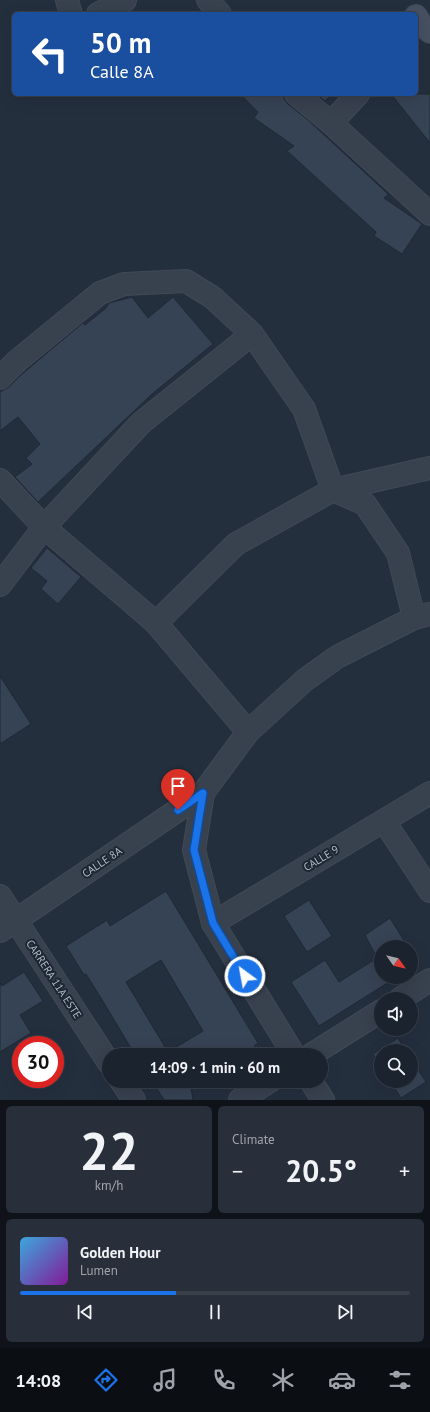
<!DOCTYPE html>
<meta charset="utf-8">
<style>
:root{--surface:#1b232e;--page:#282f3a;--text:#f1f3f6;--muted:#a0a4aa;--line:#39404a;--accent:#1a73e8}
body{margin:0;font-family:"PT Sans",sans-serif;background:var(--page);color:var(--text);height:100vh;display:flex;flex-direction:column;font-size:15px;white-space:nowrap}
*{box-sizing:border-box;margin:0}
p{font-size:13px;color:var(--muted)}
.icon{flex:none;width:22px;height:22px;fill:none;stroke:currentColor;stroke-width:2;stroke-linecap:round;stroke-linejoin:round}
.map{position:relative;height:1100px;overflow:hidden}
.sheet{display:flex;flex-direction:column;gap:6px;padding:6px;background:#0f1319;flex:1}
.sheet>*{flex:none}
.hud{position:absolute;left:12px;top:12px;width:406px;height:84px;border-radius:6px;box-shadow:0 4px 16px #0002,0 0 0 1px var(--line);background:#1a4fa0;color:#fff;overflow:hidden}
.needle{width:26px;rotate:124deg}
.fabs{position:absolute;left:374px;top:940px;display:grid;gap:8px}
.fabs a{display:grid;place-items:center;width:44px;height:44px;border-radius:50%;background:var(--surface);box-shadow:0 4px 16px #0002,0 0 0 1px var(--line);font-size:20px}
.speed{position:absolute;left:12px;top:1036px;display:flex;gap:8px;font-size:20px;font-weight:700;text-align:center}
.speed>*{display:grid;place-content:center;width:52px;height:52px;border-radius:50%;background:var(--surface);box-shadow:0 4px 16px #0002,0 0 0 1px var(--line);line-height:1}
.speed .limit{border:6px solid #d22;background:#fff;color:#111}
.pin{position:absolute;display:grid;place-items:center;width:34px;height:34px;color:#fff;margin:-41px -17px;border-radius:50% 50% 50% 0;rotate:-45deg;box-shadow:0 0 4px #0007}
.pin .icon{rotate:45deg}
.me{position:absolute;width:44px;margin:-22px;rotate:328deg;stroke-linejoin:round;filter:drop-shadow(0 0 3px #0008)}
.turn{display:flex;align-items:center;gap:14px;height:84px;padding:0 12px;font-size:18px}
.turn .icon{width:52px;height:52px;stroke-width:2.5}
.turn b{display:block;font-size:28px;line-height:34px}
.big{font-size:30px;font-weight:700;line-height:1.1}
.sheet .widget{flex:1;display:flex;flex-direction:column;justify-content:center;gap:6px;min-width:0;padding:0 14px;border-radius:6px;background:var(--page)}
.sheet .dial{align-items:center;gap:0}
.dial b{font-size:52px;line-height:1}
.song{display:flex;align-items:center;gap:12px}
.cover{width:48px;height:48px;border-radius:6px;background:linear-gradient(135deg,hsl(200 70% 55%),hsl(290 70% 35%))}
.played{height:4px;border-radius:2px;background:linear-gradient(90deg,var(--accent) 40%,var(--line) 40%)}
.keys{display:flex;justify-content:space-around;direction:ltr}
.heat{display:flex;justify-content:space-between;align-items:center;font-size:22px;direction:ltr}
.sheet .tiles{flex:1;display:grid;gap:6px;grid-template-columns:1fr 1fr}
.widget:last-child{grid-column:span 2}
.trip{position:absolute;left:102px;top:1048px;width:226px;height:40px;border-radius:20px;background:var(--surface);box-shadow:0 4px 16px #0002,0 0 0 1px var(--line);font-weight:700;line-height:40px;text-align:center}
.menu{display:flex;height:64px;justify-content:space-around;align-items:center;background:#0b0e12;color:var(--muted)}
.menu .icon{width:28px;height:28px}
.menu .selected{color:var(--accent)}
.menu b{font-size:18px;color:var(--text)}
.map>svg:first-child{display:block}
.building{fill:#364354;stroke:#1f2835;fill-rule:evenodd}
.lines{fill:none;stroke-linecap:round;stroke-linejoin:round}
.minor-casing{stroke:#414a57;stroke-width:24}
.secondary-casing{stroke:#414a57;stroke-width:24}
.minor{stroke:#38414e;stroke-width:22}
.secondary{stroke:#465061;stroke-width:22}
.route-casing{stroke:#114b97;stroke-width:10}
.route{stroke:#1a73e8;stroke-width:7}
.labels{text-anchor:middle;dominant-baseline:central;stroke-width:4;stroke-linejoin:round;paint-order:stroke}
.street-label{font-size:11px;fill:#b4bcc9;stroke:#1d2633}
</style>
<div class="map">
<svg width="430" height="1100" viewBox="0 0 430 1100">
<rect width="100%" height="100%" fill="#242f3e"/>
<g class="building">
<polygon points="240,94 284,94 284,99 288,104 308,120 388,194 384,198 422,224 402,254 374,236 376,232 287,151 294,146 254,118 258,112"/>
<polygon points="316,94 332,94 325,101"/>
<polygon points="391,94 430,94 430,143"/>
<polygon points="132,297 148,318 173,297 213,344 152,394 38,502 15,477 32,464 26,458 40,444 18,417 0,431 0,392 9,387 21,375 54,347 83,323 85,325 106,308 109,303"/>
<polygon points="47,548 81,577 58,604 41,589 47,581 31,568"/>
<polygon points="0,676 31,724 0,744"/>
<path d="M166,891L258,1043L254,1046L260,1055H135L101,998L86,974L84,975L66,946L107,920L110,926ZM161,960L203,1031L168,1052L126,982Z"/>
<polygon points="309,900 332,936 307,952 284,916"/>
<polygon points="390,918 408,947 381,947 381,977 400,977 390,984 389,982 319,1026 291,982 325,960 339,982 377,958 365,935"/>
<polygon points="411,951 419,963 411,969"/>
<polygon points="24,972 43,1001 20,1015 31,1033 0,1052 0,983 2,986"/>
<polygon points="398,1038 406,1051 381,1051 381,1066 373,1054"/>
<polygon points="411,1059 426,1082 401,1098 390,1081 411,1081"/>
<polygon points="152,1081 190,1081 193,1100 164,1100"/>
</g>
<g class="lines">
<g class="minor-casing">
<g id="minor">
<polyline points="67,0 71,14"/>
<polyline points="208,0 220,14"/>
<polyline points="98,14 125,0"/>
<polyline points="296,94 331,123 430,214"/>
<polyline points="331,123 358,94"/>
<polyline points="0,378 17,361 100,293 124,284 186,281 212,297 252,334 304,409 333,490 365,504 398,553 414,618"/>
<polyline points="0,480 44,527 156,623 248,732"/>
<polyline points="0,585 44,527 141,423 252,334"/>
<polyline points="156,623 236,544 333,490 430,468"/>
<polyline points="203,793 194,850 213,923 294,1055"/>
<polyline points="384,821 430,891"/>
<polyline points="0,896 109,1063"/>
<polyline points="213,923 430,793"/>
<polyline points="0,931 203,793 248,732 305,680 337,657 414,618 430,614"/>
<polyline points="400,999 430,980"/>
<polyline points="311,1055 381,1011"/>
<polyline points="121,1081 134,1100"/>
<polyline points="311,1081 323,1100"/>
<polyline points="240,1100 270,1081"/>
</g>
</g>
<g class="secondary-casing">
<polyline id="secondary" points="416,16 421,24 430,32"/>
</g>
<use href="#minor" class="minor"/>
<use href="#secondary" class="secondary"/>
</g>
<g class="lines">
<g class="route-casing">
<polyline id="route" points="178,810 203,793 194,850 213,923 245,976"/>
</g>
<use href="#route" class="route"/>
</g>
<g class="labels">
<g class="street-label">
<text transform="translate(321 858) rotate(-31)">CALLE 9</text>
<text transform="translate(102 862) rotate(-34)">CALLE 8A</text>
<text transform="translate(54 979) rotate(57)">CARRERA 11A ESTE</text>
</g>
</g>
</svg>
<div class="fabs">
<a><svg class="needle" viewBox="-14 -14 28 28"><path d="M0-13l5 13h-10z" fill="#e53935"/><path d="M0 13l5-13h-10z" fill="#a0a4aa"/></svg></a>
<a><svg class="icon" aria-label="sound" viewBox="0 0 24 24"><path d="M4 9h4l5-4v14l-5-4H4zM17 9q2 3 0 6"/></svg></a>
<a><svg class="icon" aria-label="search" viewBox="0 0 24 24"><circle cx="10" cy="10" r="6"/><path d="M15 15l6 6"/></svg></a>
</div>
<div class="speed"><div class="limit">30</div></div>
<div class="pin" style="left:178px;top:810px;background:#d93025"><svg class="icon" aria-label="arrive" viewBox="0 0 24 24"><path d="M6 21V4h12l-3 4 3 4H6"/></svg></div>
<svg class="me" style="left:245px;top:976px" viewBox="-20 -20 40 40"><circle r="17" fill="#1a73e8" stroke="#fff" stroke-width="3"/><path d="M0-11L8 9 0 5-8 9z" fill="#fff"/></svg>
<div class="trip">14:09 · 1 min · 60 m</div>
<div class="hud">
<div class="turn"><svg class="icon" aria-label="left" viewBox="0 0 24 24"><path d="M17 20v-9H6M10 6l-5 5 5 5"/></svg><div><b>50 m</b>Calle 8A</div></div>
</div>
</div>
<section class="sheet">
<div class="tiles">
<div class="widget dial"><b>22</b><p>km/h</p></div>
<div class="widget"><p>Climate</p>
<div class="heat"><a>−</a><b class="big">20.5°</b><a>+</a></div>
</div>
<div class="widget">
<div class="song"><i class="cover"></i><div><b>Golden Hour</b><p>Lumen</p></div></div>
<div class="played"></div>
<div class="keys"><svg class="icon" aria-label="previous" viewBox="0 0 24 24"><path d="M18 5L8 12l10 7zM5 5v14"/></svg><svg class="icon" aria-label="pause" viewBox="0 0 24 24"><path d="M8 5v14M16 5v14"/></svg><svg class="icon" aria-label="next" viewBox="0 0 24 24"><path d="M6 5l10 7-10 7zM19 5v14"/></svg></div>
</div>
</div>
</section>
<nav class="menu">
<b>14:08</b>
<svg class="icon selected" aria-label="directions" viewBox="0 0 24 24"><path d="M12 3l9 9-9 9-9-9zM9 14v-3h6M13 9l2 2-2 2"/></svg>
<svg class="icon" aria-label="music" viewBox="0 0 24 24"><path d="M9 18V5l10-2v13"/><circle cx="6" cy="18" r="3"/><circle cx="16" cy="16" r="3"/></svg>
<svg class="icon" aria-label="phone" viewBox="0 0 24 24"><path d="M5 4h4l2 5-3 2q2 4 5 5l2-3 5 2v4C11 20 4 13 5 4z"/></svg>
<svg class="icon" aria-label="climate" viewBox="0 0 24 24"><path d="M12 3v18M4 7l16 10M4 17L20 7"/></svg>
<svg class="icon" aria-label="car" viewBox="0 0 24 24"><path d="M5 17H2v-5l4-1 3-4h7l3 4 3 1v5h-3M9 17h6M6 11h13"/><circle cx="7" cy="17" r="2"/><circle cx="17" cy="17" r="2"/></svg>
<svg class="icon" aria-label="filters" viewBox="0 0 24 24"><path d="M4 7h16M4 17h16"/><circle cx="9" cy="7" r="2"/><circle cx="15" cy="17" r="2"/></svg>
</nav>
